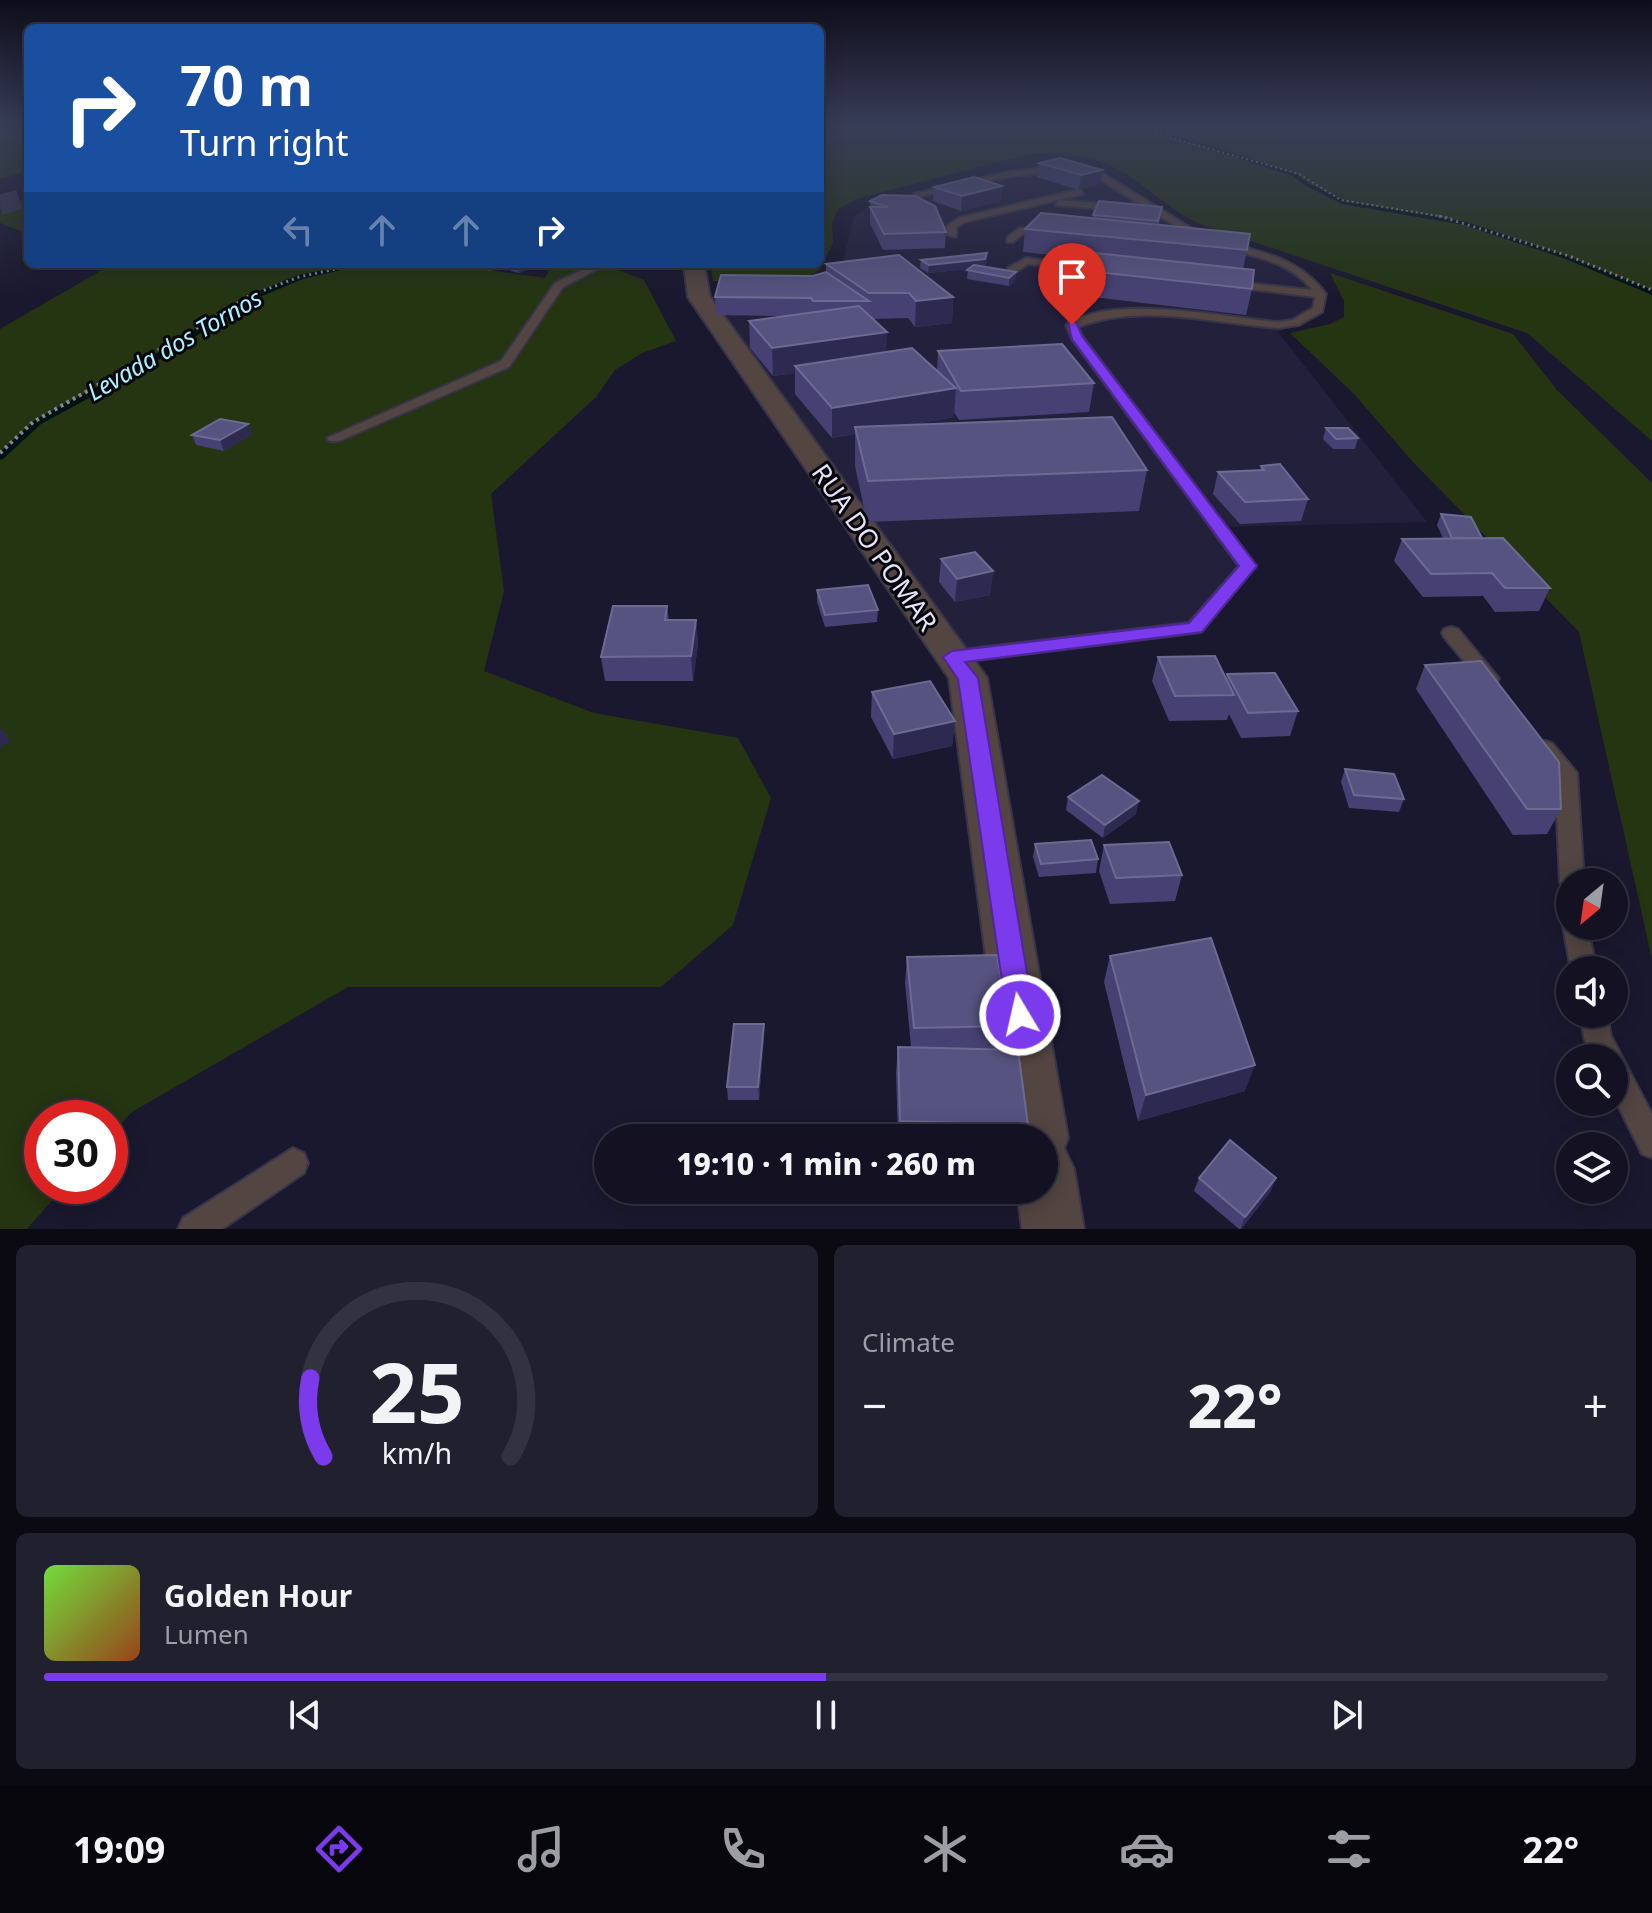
<!DOCTYPE html>
<meta charset="utf-8">
<style>
:root{--surface:#141222;--page:#21202f;--text:#f1f3f6;--muted:#9d9ea5;--line:#333240;--accent:#7c3aed}
body{margin:0;font-family:"Noto Sans",sans-serif;background:var(--page);color:var(--text);height:100vh;display:flex;flex-direction:column;font-size:30px;white-space:nowrap}
*{box-sizing:border-box;margin:0}
p{font-size:26px;color:var(--muted)}
.icon{flex:none;width:44px;height:44px;fill:none;stroke:currentColor;stroke-width:2;stroke-linecap:round;stroke-linejoin:round}
.map{position:relative;height:1229px;overflow:hidden}
.panel{display:flex;flex-direction:column;gap:16px;padding:16px;background:#0b0a13;flex:1}
.panel>*{flex:none}
.top-card{position:absolute;left:24px;top:24px;width:800px;height:244px;border-radius:12px;box-shadow:0 4px 20px #0003,0 0 0 2px var(--line);background:#1a4fa0;color:#fff;overflow:hidden}
.needle{width:52px;rotate:209deg}
.tools{position:absolute;left:1556px;top:868px;display:grid;gap:16px}
.tools a{display:grid;place-items:center;width:72px;height:72px;border-radius:50%;background:var(--surface);box-shadow:0 4px 20px #0003,0 0 0 2px var(--line);font-size:40px}
.speed{position:absolute;left:24px;top:1100px;display:flex;gap:16px;font-size:40px;font-weight:700;text-align:center}
.speed>*{display:grid;place-content:center;width:104px;height:104px;border-radius:50%;background:var(--surface);box-shadow:0 4px 20px #0003,0 0 0 2px var(--line);line-height:1}
.speed .limit{border:12px solid #d22;background:#fff;color:#111}
.pin{position:absolute;display:grid;place-items:center;width:68px;height:68px;color:#fff;margin:-82px -34px;border-radius:50% 50% 50% 0;rotate:-45deg;box-shadow:0 0 8px #0007}
.pin .icon{rotate:45deg}
.me{position:absolute;width:88px;margin:-44px;rotate:351deg;stroke-linejoin:round;filter:drop-shadow(0 0 6px #0008)}
.turn{display:flex;align-items:center;gap:28px;height:168px;padding:0 24px;font-size:36px}
.turn .icon{width:104px;height:104px;stroke-width:2.5}
.turn b{display:block;font-size:56px;line-height:68px}
.lanes{display:flex;align-items:center;height:76px;padding:0 24px;background:#0003;justify-content:center;gap:40px;direction:ltr}
.lanes .off{opacity:.35}
.big{font-size:60px;font-weight:800;line-height:1.1}
.panel .tile{flex:1;display:flex;flex-direction:column;justify-content:center;gap:12px;min-width:0;padding:0 28px;border-radius:12px;background:var(--page)}
.panel .dial{align-items:center;gap:0}
.dial svg{height:208px;overflow:visible;fill:none;stroke:var(--line);stroke-width:7;stroke-linecap:round;text-anchor:middle}
.dial text{fill:var(--text);stroke:none}
.song{display:flex;align-items:center;gap:24px}
.cover{width:96px;height:96px;border-radius:12px;background:linear-gradient(135deg,hsl(100 70% 55%),hsl(20 70% 35%))}
.played{height:8px;border-radius:4px;background:linear-gradient(90deg,var(--accent) 50%,var(--line) 50%)}
.keys{display:flex;justify-content:space-around;direction:ltr}
.heat{display:flex;justify-content:space-between;align-items:center;font-size:44px;direction:ltr}
.panel .tiles{flex:1;display:grid;gap:16px;grid-template-columns:1fr 1fr}
.tile:last-child{grid-column:span 2}
.trip{position:absolute;left:594px;top:1124px;width:464px;height:80px;border-radius:40px;background:var(--surface);box-shadow:0 4px 20px #0003,0 0 0 2px var(--line);font-weight:800;line-height:80px;text-align:center}
.menu{display:flex;height:128px;justify-content:space-around;align-items:center;background:#08070e;color:var(--muted)}
.menu .icon{width:56px;height:56px}
.menu .selected{color:var(--accent)}
.menu b{font-size:36px;color:var(--text)}
.map>svg:first-child{display:block}
.built{fill:#23203c}
.green{fill:#253411}
.lines{fill:none;stroke-linecap:round;stroke-linejoin:round}
.stream{fill:#001215;fill-rule:evenodd}
.primary-tunnel{stroke:#38374c;stroke-width:20;stroke-dasharray:20 10;stroke-linecap:butt}
.lane-casing{stroke:#36354a;stroke-width:4}
.street-casing{stroke:#36354a;stroke-width:4}
.path-far2{stroke:#868497;stroke-width:2;stroke-dasharray:2 3;stroke-linecap:butt}
.path-far1{stroke:#868497;stroke-width:3;stroke-dasharray:2 4;stroke-linecap:butt}
.path{stroke:#868497;stroke-width:4;stroke-dasharray:3 4;stroke-linecap:butt}
.lane{fill:#524542;fill-rule:evenodd}
.street{fill:#524542;fill-rule:evenodd}
.wall{fill:#464172}
.shaded-wall{fill:#2d2951}
.building{fill:#575380;stroke:#6d6a92;stroke-width:2}
.route{fill:#7c3aed;stroke:#51269a;stroke-width:2}
.labels{text-anchor:middle;dominant-baseline:central;stroke-width:6;stroke-linejoin:round;paint-order:stroke}
.far-water-label{font-size:24px;font-style:italic;fill:#adf2fa;stroke:#06050e}
.street-label{font-size:26px;fill:#e5e4f4;stroke:#06050e}
</style>
<div class="map">
<svg width="1652" height="1229" viewBox="0 0 1652 1229">
<rect width="100%" height="100%" fill="#1a182e"/>
<polygon class="built" points="1046,169 1083,170 1211,242 1275,259 1309,276 1321,294 1310,315 1278,332 1427,522 1220,527 1248,566 1195,628 952,657 699,297 838,286 853,218 877,200"/>
<g class="green">
<path d="M820,125H1637L1652,131V441L1527,333L1203,225C1171,212 1149,187 1119,170C1094,155 1061,154 1033,153L859,198L838,209L832,224L833,243L820,269L805,281L782,283L713,281L710,264H820Z"/>
<polygon points="0,131 28,131 28,171 0,179"/>
<polygon points="28,198 28,234 0,223 0,204"/>
<polygon points="105,264 465,264 466,267 545,278 552,264 603,264 644,280 676,341 642,353 615,370 596,397 491,494 504,591 484,671 594,713 738,738 771,798 733,925 661,987 348,987 132,1112 110,1136 110,1118 42,1118 42,1186 65,1186 27,1229 0,1229 0,329 109,266"/>
<polygon points="1330,273 1513,334 1557,390 1652,483 1652,959 1579,632 1413,462 1354,394 1290,333 1330,324 1344,317 1344,301"/>
</g>
<g class="lines">
<g class="stream">
<path d="M858,125C883,125 910,133 935,132C947,132 959,125 972,125L936,135Z"/>
<polygon points="1120,125 1129,125 1198,142 1297,174 1308,183 1346,201 1467,222 1567,256 1652,290 1652,295 1563,258 1464,225 1342,204 1304,185 1293,176 1194,144"/>
<polygon points="353,264 366,264 303,279 255,299 152,364 41,424 3,459 0,460 0,452 35,420 146,360 249,295 298,275"/>
</g>
<polyline class="primary-tunnel" points="0,205 28,197"/>
<g class="lane-casing">
<g id="lane">
<path d="M1054,167L1100,172L1207,238L1199,240L1094,176C1035,165 976,184 918,197L914,194L1008,172Z"/>
<polygon points="1080,189 1083,194 965,222 957,227 956,237 948,235 947,226 959,218"/>
<polygon points="1059,200 1121,205 1126,208 1121,211 1056,205"/>
<polygon points="1019,228 1048,228 1053,231 1048,234 1024,233 1013,242 1007,242 1007,238"/>
<path d="M1226,243C1265,252 1301,260 1326,294L1322,312L1299,325L1278,328C1213,323 1141,303 1078,327L1082,336L1256,566L1201,632L952,663L945,661L943,657L945,653L952,651L1189,623L1239,566L1072,339L1066,325C1109,293 1225,317 1278,322L1292,320L1313,308L1315,297L1225,286V282L1229,281L1312,290C1290,262 1255,256 1222,248V244Z"/>
<polygon points="1026,258 1104,267 1109,270 1104,273 1028,264 1016,272 1008,272 1008,268"/>
<polygon points="594,264 607,264 563,287 509,367 339,441 329,441 327,438 501,361 555,283"/>
<polygon points="1451,627 1458,629 1496,675 1499,679 1496,683 1482,683 1444,637 1442,633 1444,629"/>
<polygon points="1545,741 1552,743 1577,773 1584,882 1570,882 1570,891 1564,889 1560,882 1555,775 1535,748 1538,743"/>
<polygon points="1570,918 1570,926 1587,926 1597,970 1571,970 1563,926"/>
<polygon points="1581,1014 1607,1014 1611,1036 1652,1114 1652,1158 1642,1154 1614,1097 1614,1058 1594,1058 1584,1038"/>
<polygon points="293,1148 304,1153 308,1163 304,1173 222,1229 178,1229 183,1218"/>
</g>
</g>
<g class="street-casing">
<polygon id="street" points="684,264 704,264 710,297 987,678 1068,1138 1064,1148 1074,1169 1084,1229 1022,1229 1017,1190 1044,1190 1044,1138 1010,1138 949,678 688,297"/>
</g>
<g class="path-far2">
<polyline points="866,125 935,133 966,125"/>
<polyline points="1126,125 1299,174 1341,200 1451,218"/>
</g>
<g class="path-far1">
<polyline points="1439,216 1569,256 1652,290"/>
<polyline points="186,335 249,296 299,277 358,264"/>
</g>
<polyline class="path" points="0,453 33,422 189,333"/>
<use href="#lane" class="lane"/>
<use href="#street" class="street"/>
</g>
<g class="wall">
<polygon points="1039,163 1102,170 1100,184 1079,190 1037,177"/>
<polygon points="1002,186 1000,201 961,211 933,201 934,187"/>
<polygon points="870,201 946,232 945,248 883,250 870,223"/>
<polygon points="1162,207 1159,224 1247,250 1243,269 1252,289 1246,315 1075,295 1078,270 1083,258 1023,252 1025,229 1092,218 1093,215"/>
<polygon points="921,260 987,261 984,267 1016,272 1015,281 1009,286 967,279 968,269 928,273 920,268"/>
<polygon points="470,264 506,264 491,271 471,267"/>
<polygon points="510,264 530,264 531,268 519,273 511,271"/>
<polygon points="826,264 953,297 952,323 915,327 908,318 873,319 887,352 937,371 938,351 1094,383 1089,412 959,420 954,412 954,417 910,425 1147,470 1139,511 867,522 855,466 855,434 832,438 795,394 795,373 773,376 750,348 749,321 787,316 716,315 715,297 826,272"/>
<polygon points="248,424 252,434 224,451 196,445 192,435"/>
<polygon points="1326,428 1358,438 1355,449 1333,449 1323,439"/>
<polygon points="1261,466 1308,499 1301,521 1240,524 1213,494 1218,472 1260,470"/>
<polygon points="1441,514 1482,538 1550,588 1539,611 1495,612 1483,596 1423,597 1394,561 1402,539 1443,538 1437,525"/>
<polygon points="941,559 993,571 990,595 955,602 939,582"/>
<polygon points="817,590 878,610 877,622 825,627 817,602"/>
<polygon points="667,606 669,620 696,620 698,644 693,681 605,681 601,657"/>
<polygon points="1158,657 1226,678 1227,674 1298,711 1290,736 1241,738 1229,714 1227,720 1169,721 1152,681"/>
<polygon points="1425,665 1561,809 1547,834 1513,835 1416,689"/>
<polygon points="872,692 955,721 952,746 893,759 871,717"/>
<polygon points="1345,769 1404,799 1399,812 1349,808 1341,782"/>
<polygon points="1068,797 1136,814 1103,838 1066,810"/>
<polygon points="1035,844 1098,859 1096,873 1039,877 1033,857"/>
<polygon points="1104,845 1182,875 1175,901 1110,904 1099,871"/>
<polygon points="1110,956 1245,1091 1138,1121 1104,982"/>
<polygon points="907,957 1010,1026 1006,1050 1028,1125 1025,1138 898,1138 896,1073 898,1047 911,1047 905,983"/>
<polygon points="764,1024 764,1037 759,1100 728,1100 727,1087"/>
<polygon points="1199,1178 1271,1191 1241,1229 1239,1229 1194,1191"/>
</g>
<g class="shaded-wall">
<polygon points="1102,170 1100,184 1079,190 1081,175"/>
<polygon points="1002,186 1000,201 961,211 962,196"/>
<polygon points="987,253 987,261 984,268 928,273 929,265"/>
<polygon points="490,264 506,264 491,271"/>
<polygon points="518,264 530,264 531,268 519,273"/>
<polygon points="1016,272 1015,281 1009,286 1009,278"/>
<polygon points="953,297 952,323 915,327 916,301"/>
<polygon points="887,332 886,359 795,366 795,373 773,376 772,348"/>
<polygon points="956,388 954,417 857,434 855,427 855,434 832,438 832,408"/>
<polygon points="248,424 252,434 224,451 220,440"/>
<polygon points="993,571 990,595 955,602 957,579"/>
<polygon points="696,620 698,644 693,681 691,656"/>
<polygon points="955,721 952,746 893,759 894,734"/>
<polygon points="3,729 10,741 0,748 0,730"/>
<polygon points="1139,801 1136,814 1103,838 1105,825"/>
<polygon points="764,1024 764,1037 759,1100 758,1087"/>
<polygon points="1255,1065 1245,1091 1138,1121 1146,1095"/>
<polygon points="1276,1178 1271,1191 1240,1229 1245,1217"/>
</g>
<g class="building">
<polygon points="1060,158 1102,170 1081,175 1039,163"/>
<polygon points="974,177 1002,186 962,196 934,187"/>
<polygon points="882,195 915,196 935,206 946,232 884,234 870,207 888,207 870,201"/>
<polygon points="1099,201 1162,207 1158,221 1093,215"/>
<polygon points="1041,213 1250,234 1247,250 1025,229"/>
<polygon points="1086,252 1254,270 1252,289 1078,270"/>
<polygon points="987,253 985,259 929,265 921,260"/>
<polygon points="899,255 953,297 916,301 909,293 869,293 826,264"/>
<polygon points="974,265 1016,272 1009,278 967,270"/>
<polygon points="826,272 869,301 813,301 811,298 715,297 721,275 813,276"/>
<polygon points="859,306 887,332 772,348 749,321"/>
<polygon points="1062,344 1094,383 961,391 938,351"/>
<polygon points="912,348 956,388 832,408 795,366"/>
<polygon points="1112,417 1147,470 868,481 855,427"/>
<polygon points="220,419 248,424 220,440 192,435"/>
<polygon points="1326,428 1348,428 1358,438 1336,439"/>
<polygon points="1280,464 1308,499 1245,502 1218,472 1264,470 1261,466"/>
<polygon points="1441,514 1471,517 1482,538 1452,538"/>
<polygon points="1503,538 1550,588 1505,588 1492,573 1431,574 1402,539"/>
<polygon points="975,552 993,571 957,579 941,559"/>
<polygon points="868,585 878,610 825,615 817,590"/>
<polygon points="613,606 667,606 665,620 696,620 691,656 601,657"/>
<polygon points="1215,656 1234,695 1175,696 1158,657"/>
<polygon points="1481,661 1559,762 1561,809 1527,809 1425,665"/>
<polygon points="1275,673 1298,711 1248,713 1227,674"/>
<polygon points="930,681 955,721 894,734 872,692"/>
<polygon points="1345,769 1394,774 1404,799 1354,795"/>
<polygon points="1102,775 1139,801 1105,825 1068,797"/>
<polygon points="1091,840 1098,859 1041,864 1035,844"/>
<polygon points="1169,842 1182,875 1116,878 1104,845"/>
<polygon points="1211,938 1255,1065 1146,1095 1110,956"/>
<polygon points="997,955 1010,1026 914,1028 907,957"/>
<polygon points="734,1024 764,1024 758,1087 727,1087"/>
<polygon points="898,1047 1018,1050 1028,1125 900,1121"/>
<polygon points="1230,1140 1276,1178 1245,1217 1199,1178"/>
</g>
<linearGradient id="sky" x2="0" y2="1"><stop stop-color="#0e0d19"/><stop offset="0.42" stop-color="#383d57"/><stop offset="1" stop-color="#383d57" stop-opacity="0"/></linearGradient>
<rect width="1652" height="297" fill="url(#sky)"/>
<polygon class="route" points="1068,322 1076,322 1082,336 1257,566 1202,632 965,662 978,678 1034,1015 1030,1024 1020,1027 1011,1024 1007,1015 958,679 943,657 952,651 1189,623 1239,566 1072,339"/>
<g class="labels">
<g class="far-water-label">
<text transform="translate(174 344) rotate(-30)">Levada dos Tornos</text>
</g>
<g class="street-label">
<text transform="translate(875 547) rotate(55)">RUA DO POMAR</text>
</g>
</g>
</svg>
<div class="tools">
<a><svg class="needle" viewBox="-14 -14 28 28"><path d="M0-13l5 13h-10z" fill="#e53935"/><path d="M0 13l5-13h-10z" fill="#9d9ea5"/></svg></a>
<a><svg class="icon" aria-label="sound" viewBox="0 0 24 24"><path d="M4 9h4l5-4v14l-5-4H4zM17 9q2 3 0 6"/></svg></a>
<a><svg class="icon" aria-label="search" viewBox="0 0 24 24"><circle cx="10" cy="10" r="6"/><path d="M15 15l6 6"/></svg></a>
<a><svg class="icon" aria-label="layers" viewBox="0 0 24 24"><path d="M12 4l9 5-9 5-9-5zM3 14l9 5 9-5"/></svg></a>
</div>
<div class="speed"><div class="limit">30</div></div>
<div class="pin" style="left:1072px;top:325px;background:#d93025"><svg class="icon" aria-label="arrive" viewBox="0 0 24 24"><path d="M6 21V4h12l-3 4 3 4H6"/></svg></div>
<svg class="me" style="left:1020px;top:1015px" viewBox="-20 -20 40 40"><circle r="17" fill="#7c3aed" stroke="#fff" stroke-width="3"/><path d="M0-11L8 9 0 5-8 9z" fill="#fff"/></svg>
<div class="trip">19:10 · 1 min · 260 m</div>
<div class="top-card">
<div class="turn"><svg class="icon" aria-label="right" viewBox="0 0 24 24"><path d="M7 20v-9h11M14 6l5 5-5 5"/></svg><div><b>70 m</b>Turn right</div></div>
<div class="lanes"><svg class="icon off" aria-label="left" viewBox="0 0 24 24"><path d="M17 20v-9H6M10 6l-5 5 5 5"/></svg><svg class="icon off" aria-label="ahead" viewBox="0 0 24 24"><path d="M12 20V5M6 11l6-6 6 6"/></svg><svg class="icon off" aria-label="ahead" viewBox="0 0 24 24"><path d="M12 20V5M6 11l6-6 6 6"/></svg><svg class="icon" aria-label="right" viewBox="0 0 24 24"><path d="M7 20v-9h11M14 6l5 5-5 5"/></svg></div>
</div>
</div>
<section class="panel">
<div class="tiles">
<div class="tile dial"><svg viewBox="0 0 100 80">
<path d="M14 69A42 42 0 1 1 86 69"/>
<path d="M14 69A42 42 0 0 1 9 39" stroke="#7c3aed"/>
<text x="50" y="56" font-size="32" font-weight="700">25</text>
<text x="50" y="72" font-size="11">km/h</text>
</svg></div>
<div class="tile"><p>Climate</p>
<div class="heat"><a>−</a><b class="big">22°</b><a>+</a></div>
</div>
<div class="tile">
<div class="song"><i class="cover"></i><div><b>Golden Hour</b><p>Lumen</p></div></div>
<div class="played"></div>
<div class="keys"><svg class="icon" aria-label="previous" viewBox="0 0 24 24"><path d="M18 5L8 12l10 7zM5 5v14"/></svg><svg class="icon" aria-label="pause" viewBox="0 0 24 24"><path d="M8 5v14M16 5v14"/></svg><svg class="icon" aria-label="next" viewBox="0 0 24 24"><path d="M6 5l10 7-10 7zM19 5v14"/></svg></div>
</div>
</div>
</section>
<nav class="menu">
<b>19:09</b>
<svg class="icon selected" aria-label="directions" viewBox="0 0 24 24"><path d="M12 3l9 9-9 9-9-9zM9 14v-3h6M13 9l2 2-2 2"/></svg>
<svg class="icon" aria-label="music" viewBox="0 0 24 24"><path d="M9 18V5l10-2v13"/><circle cx="6" cy="18" r="3"/><circle cx="16" cy="16" r="3"/></svg>
<svg class="icon" aria-label="phone" viewBox="0 0 24 24"><path d="M5 4h4l2 5-3 2q2 4 5 5l2-3 5 2v4C11 20 4 13 5 4z"/></svg>
<svg class="icon" aria-label="climate" viewBox="0 0 24 24"><path d="M12 3v18M4 7l16 10M4 17L20 7"/></svg>
<svg class="icon" aria-label="car" viewBox="0 0 24 24"><path d="M5 17H2v-5l4-1 3-4h7l3 4 3 1v5h-3M9 17h6M6 11h13"/><circle cx="7" cy="17" r="2"/><circle cx="17" cy="17" r="2"/></svg>
<svg class="icon" aria-label="filters" viewBox="0 0 24 24"><path d="M4 7h16M4 17h16"/><circle cx="9" cy="7" r="2"/><circle cx="15" cy="17" r="2"/></svg>
<b>22°</b>
</nav>
